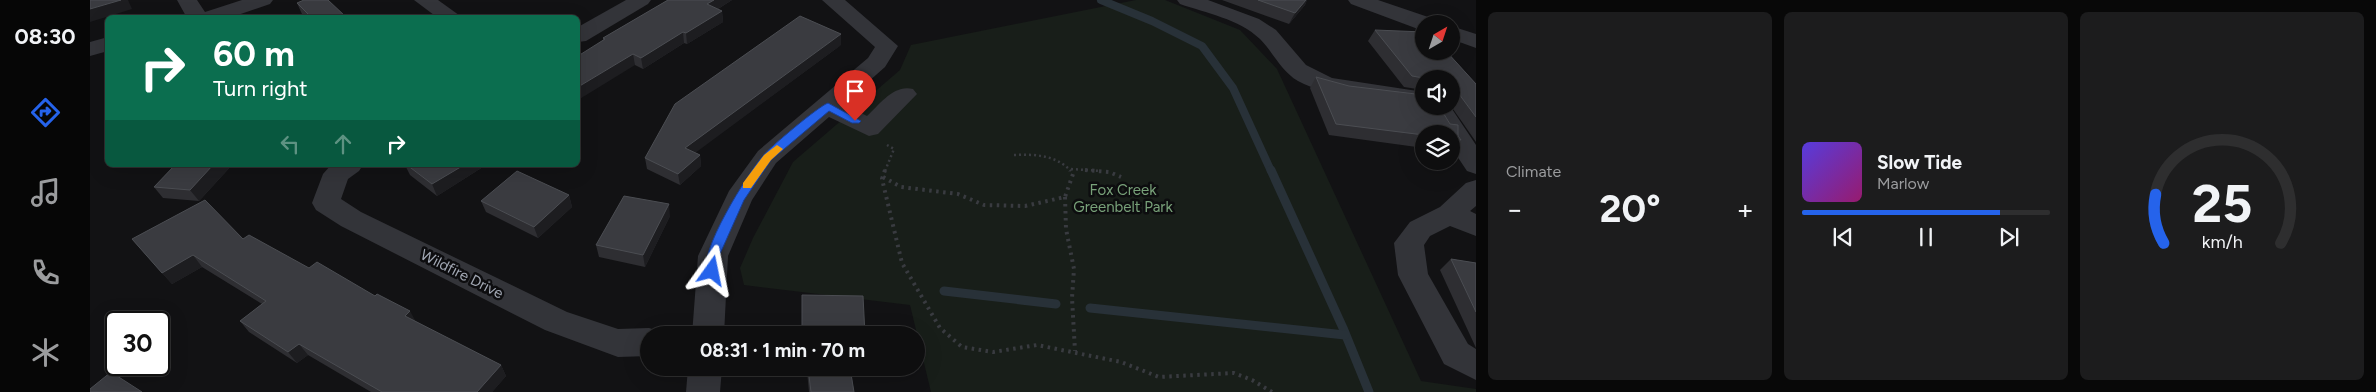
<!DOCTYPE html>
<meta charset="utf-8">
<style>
:root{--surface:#0e0e0f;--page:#1c1c1d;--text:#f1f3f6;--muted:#9b9c9e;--line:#2e2e2f;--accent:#2563eb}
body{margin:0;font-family:Figtree,sans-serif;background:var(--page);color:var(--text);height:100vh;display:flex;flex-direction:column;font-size:19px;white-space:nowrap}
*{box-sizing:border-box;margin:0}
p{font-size:16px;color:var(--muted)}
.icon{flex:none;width:28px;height:28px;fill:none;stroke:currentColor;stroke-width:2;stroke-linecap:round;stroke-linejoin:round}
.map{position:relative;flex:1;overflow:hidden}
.details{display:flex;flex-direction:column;gap:12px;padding:12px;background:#080808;width:900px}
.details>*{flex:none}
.guide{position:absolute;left:15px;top:15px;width:475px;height:152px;border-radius:8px;box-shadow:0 5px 20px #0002,0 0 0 1px var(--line);background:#0b6e4f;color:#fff;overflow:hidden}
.needle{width:32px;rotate:39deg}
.fabs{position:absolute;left:1325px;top:15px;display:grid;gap:10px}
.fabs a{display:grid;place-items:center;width:45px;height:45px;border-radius:50%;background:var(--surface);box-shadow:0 5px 20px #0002,0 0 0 1px var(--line);font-size:25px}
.speed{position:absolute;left:15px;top:311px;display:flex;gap:10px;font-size:25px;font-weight:700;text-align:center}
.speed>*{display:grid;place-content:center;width:65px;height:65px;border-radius:50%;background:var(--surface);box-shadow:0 5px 20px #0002,0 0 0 1px var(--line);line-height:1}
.speed .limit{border:2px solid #111;border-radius:8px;background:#fff;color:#111}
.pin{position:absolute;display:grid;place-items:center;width:42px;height:42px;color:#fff;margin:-51px -21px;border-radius:50% 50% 50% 0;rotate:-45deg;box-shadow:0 0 5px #0007}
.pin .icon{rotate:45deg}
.me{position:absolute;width:55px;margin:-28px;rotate:12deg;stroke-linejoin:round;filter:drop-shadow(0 0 4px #0008)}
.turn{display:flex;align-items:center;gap:18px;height:105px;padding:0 25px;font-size:22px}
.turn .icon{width:65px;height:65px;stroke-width:2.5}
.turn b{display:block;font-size:35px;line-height:42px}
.lanes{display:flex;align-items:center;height:48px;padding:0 25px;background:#0003;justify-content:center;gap:25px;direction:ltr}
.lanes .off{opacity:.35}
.big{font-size:38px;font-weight:700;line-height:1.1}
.details .tile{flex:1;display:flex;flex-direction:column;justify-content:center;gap:8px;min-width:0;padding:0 18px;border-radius:8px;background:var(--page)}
.details .dial{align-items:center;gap:0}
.dial svg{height:130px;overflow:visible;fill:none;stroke:var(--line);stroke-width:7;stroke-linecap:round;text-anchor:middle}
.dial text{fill:var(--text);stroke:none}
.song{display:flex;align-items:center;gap:15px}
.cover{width:60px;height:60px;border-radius:8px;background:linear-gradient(135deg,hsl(250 70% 55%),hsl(320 70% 35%))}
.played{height:5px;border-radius:2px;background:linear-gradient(90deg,var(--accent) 80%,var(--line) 80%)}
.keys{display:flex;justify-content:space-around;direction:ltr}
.heat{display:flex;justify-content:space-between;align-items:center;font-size:28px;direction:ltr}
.details .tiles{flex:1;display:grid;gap:12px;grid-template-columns:repeat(3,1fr)}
.trip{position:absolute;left:550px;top:326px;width:285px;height:50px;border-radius:25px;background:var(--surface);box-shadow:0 5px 20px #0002,0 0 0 1px var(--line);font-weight:700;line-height:50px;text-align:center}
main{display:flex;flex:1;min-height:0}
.menu{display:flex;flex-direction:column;width:90px;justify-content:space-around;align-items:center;background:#060606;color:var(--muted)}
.menu .icon{width:35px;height:35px}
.menu .selected{color:var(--accent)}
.menu b{font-size:22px;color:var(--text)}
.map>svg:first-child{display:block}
.green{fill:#181e19}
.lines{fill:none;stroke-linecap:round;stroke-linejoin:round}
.stream-far1{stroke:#283138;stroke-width:8}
.stream{stroke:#283138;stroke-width:9}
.path-far1{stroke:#393b40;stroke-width:2.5;stroke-dasharray:2 3;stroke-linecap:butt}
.path{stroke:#393b40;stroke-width:4;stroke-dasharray:2.5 4.5;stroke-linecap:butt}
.minor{fill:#333439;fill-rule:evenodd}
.wall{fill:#2e2e32}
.shaded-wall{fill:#1d1d20}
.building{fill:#3a3b40;stroke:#4b4d52}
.route{fill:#2563eb;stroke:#184099}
.slow{fill:#f59e0b}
.labels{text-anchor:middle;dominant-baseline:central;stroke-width:5;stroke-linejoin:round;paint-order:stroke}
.park-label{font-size:15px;fill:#78a179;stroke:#0d0d0f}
.street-label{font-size:15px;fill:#a3a9b5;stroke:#0d0d0f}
</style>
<main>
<nav class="menu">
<b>08:30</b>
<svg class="icon selected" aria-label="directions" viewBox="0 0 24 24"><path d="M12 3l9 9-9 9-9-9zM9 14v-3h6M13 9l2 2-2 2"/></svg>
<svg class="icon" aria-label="music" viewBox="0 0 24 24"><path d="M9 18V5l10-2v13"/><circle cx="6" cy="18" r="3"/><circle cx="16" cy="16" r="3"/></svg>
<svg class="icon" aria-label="phone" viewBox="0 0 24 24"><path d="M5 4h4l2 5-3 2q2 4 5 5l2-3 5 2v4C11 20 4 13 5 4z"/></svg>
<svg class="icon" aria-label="climate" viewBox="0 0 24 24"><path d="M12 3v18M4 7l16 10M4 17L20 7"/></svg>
</nav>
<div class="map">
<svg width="1386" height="392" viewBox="0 0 1386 392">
<rect width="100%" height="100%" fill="#121214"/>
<polygon class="green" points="1046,0 1075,0 1150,30 1187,69 1331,381 1386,389 1386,392 841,392 820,305 654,285 650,268 663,238 703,162 810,70 821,45"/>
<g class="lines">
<polyline class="stream-far1" points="1011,0 1062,21 1112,46 1143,88 1181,171"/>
<g class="stream">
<polyline points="1181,170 1253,328 1279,392"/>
<polyline points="854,291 966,304"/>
<polyline points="1000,308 1255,335"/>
</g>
<g class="path-far1">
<path d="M924,155C945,154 966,155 981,171"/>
<polyline points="981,169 1011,171"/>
<polyline points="795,171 804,149 797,145"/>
</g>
<g class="path">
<polyline points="795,170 792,179 812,263 850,328 872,347 903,352 947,345 1031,362 1069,377 1144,373 1162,380 1182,392"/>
<polyline points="995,170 1019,172 1031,177"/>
<polyline points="793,177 811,187 868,194 894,205 935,206 975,197 983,174 980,170"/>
<polyline points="975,197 976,229 984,269 982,298 985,351"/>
</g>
<g class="minor">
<polygon points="87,0 107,0 115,12 152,0 183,0 180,4 139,18 97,18"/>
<polygon points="324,0 348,0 373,18 348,18"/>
<polygon points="536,0 561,0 558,4 496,41 488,42 488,27"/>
<path d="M732,0H755L808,46L795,67L753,104L777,116C790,104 804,84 823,89L827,94L788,134L779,136L739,117L686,163L662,200L638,256L634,335H602L608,256L639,191L668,151L778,58L785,47Z"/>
<path d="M1087,0H1118L1169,19L1186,30L1216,65L1242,78L1334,92L1335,106C1300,101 1238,98 1208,81C1191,71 1183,52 1170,39C1149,19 1116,13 1090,4Z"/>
<polygon points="1258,0 1288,0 1344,19 1347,24 1334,24 1334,30 1328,29 1261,4"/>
<polygon points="1361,26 1386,34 1386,48 1361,39"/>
<polygon points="18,37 18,51 0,56 0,42"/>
<polygon points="1340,106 1360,106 1386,145 1386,174 1377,171 1361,147 1361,134 1353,134 1338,110"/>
<polygon points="241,165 273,165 269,171 258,179 251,199 271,212 477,312 528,329 559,328 571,332 572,335 559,335 559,356 528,357 455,330 251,226 226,210 222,203 233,174"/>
<polygon points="1386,180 1386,206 1380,211 1386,214 1386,236 1360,226 1340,236 1334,245 1338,274 1378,344 1386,349 1386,380 1354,364 1308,275 1304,243 1320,222 1350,207 1376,183"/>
<polygon points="598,368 632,368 630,392 596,392"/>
</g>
</g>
<g class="wall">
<polygon points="578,0 642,0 628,9 632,11 633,22 597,44 594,43 553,69 545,65 513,40 513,38"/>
<polygon points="1132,0 1217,0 1215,5 1199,24"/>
<polygon points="207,3 255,16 256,18 216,18 212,14"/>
<polygon points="1285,30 1386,84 1386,142 1361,106 1361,79 1334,79 1334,90 1314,87 1278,41"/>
<polygon points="751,45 605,152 610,155 611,166 590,185 557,169 555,158"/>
<polygon points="1226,77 1368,136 1371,140 1362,152 1361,152 1361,134 1334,134 1334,148 1239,135 1220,88"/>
<polygon points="85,165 142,165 109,201 73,198 64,187"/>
<polygon points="315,165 396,165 347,196 320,175"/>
<polygon points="479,195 482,207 448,238 396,212 391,201"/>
<polygon points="580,216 555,267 509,257 506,245"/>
<polygon points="42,239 153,239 219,268 411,365 416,376 402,392 281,392 218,355 207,363 159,332 150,321 172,304 112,267 82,284"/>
<polygon points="1361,259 1386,263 1386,348 1350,270"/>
<polygon points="711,368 777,368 776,373 761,372 764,392 719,392 717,371 711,371"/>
</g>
<g class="shaded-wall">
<polygon points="31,0 38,0 42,9 0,22 0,9"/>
<polygon points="624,0 642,0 618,15 617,4"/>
<polygon points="1216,0 1217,0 1215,5 1199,24 1205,13"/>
<polygon points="632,11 633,22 597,44 596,33"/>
<polygon points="593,32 594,43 553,69 551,58"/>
<polygon points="751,34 751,45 597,159 595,148"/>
<polygon points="543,54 545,65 488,100 488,87"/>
<polygon points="610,155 611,166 590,185 588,174"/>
<polygon points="123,165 142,165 109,201 100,190"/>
<polygon points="374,165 396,165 347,196 342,184"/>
<polygon points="479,195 482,207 448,238 444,227"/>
<polygon points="579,204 580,216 555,267 553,255"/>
<polygon points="103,255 112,267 82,284 72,273"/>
<polygon points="320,311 326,322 315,316"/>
<polygon points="209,344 218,355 207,363 198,352"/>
<polygon points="411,365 416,376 402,392 387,392"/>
</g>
<g class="building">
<polygon points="0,0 31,0 0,9"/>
<polygon points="214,0 238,0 255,16 250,18 222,18 207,3"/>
<polygon points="578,0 624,0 617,4 632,11 596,33 593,32 551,58 543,54 488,87 488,56 515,39 513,38"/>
<polygon points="1168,0 1216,0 1205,13"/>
<polygon points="710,16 751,34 595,148 610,155 588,174 555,158 585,104"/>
<polygon points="1285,30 1334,32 1334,51 1356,51 1386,84 1386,117 1369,94 1361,93 1361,79 1339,79 1322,76"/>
<polygon points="1226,77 1259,86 1334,95 1334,106 1349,106 1360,124 1368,125 1368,136 1371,140 1361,139 1361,134 1334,134 1334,135 1246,124"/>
<polygon points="85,165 123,165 100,190 64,187"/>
<polygon points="317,165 374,165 342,184"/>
<polygon points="427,171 479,195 444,227 391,201"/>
<polygon points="534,196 579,204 553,255 506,245"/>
<polygon points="115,200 153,239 159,235 219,268 227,262 285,296 287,294 320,311 315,316 411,365 387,392 292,392 209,344 198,352 150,321 176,301 103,255 72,273 42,239"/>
<polygon points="1361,259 1386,263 1386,312"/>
<polygon points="712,295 773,296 775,335 712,335"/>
<polygon points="718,368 760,368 764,392 721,392"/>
<polygon points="21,372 52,392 0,392 0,389"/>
</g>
<path class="route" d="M738,103L771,121L769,123H762L739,111L681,160L654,200L629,256L626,274H617C607,254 658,173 673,156C680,147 729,106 738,103Z"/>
<polygon class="slow" points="687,145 693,149 681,160 661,188 653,188 653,183 674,155"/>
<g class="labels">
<g class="park-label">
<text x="1033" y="190">Fox Creek<tspan x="1033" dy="17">Greenbelt Park</tspan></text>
</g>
<g class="street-label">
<text transform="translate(372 274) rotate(27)">Wildfire Drive</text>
</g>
</g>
</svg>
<div class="fabs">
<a><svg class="needle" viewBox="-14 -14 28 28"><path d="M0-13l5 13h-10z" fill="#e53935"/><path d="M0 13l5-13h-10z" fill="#9b9c9e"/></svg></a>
<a><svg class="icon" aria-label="sound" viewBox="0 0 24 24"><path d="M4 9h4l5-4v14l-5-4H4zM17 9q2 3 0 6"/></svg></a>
<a><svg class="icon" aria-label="layers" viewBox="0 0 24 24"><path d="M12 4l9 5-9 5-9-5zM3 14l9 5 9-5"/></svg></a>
</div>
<div class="speed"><div class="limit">30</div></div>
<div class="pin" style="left:765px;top:121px;background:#d93025"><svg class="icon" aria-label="arrive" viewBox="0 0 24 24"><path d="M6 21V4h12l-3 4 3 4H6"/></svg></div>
<svg class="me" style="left:622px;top:271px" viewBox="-20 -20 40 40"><path d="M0-17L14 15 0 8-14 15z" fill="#2563eb" stroke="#fff" stroke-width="4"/></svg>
<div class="trip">08:31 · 1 min · 70 m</div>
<div class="guide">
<div class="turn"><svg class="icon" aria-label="right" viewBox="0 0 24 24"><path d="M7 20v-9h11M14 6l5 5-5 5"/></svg><div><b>60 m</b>Turn right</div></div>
<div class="lanes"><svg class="icon off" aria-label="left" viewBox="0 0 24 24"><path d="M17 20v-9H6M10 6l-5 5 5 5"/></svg><svg class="icon off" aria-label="ahead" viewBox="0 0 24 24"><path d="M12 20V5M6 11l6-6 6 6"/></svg><svg class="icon" aria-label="right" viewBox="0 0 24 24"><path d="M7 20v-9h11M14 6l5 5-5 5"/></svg></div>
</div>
</div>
<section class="details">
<div class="tiles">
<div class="tile"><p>Climate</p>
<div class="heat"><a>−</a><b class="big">20°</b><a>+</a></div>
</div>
<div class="tile">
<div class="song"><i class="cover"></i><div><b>Slow Tide</b><p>Marlow</p></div></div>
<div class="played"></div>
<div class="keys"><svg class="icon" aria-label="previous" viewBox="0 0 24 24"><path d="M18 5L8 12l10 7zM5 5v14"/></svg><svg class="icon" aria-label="pause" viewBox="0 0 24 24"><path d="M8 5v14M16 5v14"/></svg><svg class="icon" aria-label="next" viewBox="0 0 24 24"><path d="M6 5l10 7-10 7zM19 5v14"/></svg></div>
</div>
<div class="tile dial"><svg viewBox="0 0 100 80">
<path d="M14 69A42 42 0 1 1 86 69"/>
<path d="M14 69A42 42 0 0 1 9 39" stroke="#2563eb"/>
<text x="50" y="56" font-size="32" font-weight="700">25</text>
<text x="50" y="72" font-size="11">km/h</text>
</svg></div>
</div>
</section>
</main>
